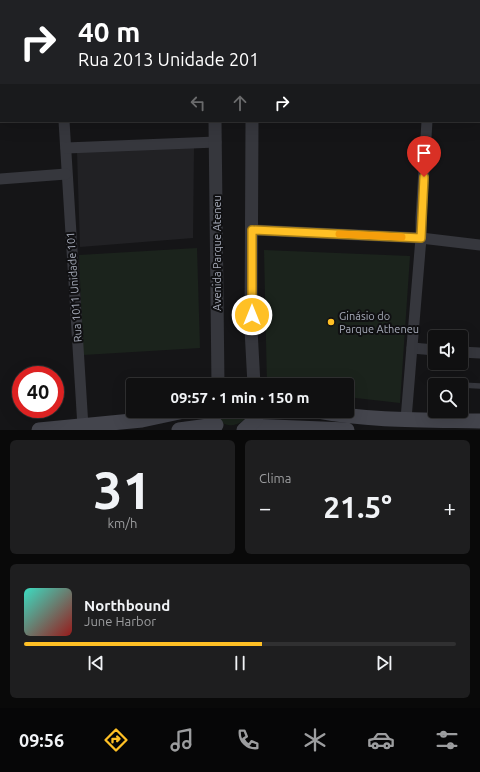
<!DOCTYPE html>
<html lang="pt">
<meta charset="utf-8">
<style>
:root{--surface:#101011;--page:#1e1e1f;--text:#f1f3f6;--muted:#9c9d9f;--line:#303031;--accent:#ffc025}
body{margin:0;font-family:Ubuntu,sans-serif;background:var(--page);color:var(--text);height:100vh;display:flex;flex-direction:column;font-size:15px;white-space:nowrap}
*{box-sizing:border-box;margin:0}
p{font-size:13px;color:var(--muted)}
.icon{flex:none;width:22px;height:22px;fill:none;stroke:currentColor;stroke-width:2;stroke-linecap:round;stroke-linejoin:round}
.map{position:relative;height:430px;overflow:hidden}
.panel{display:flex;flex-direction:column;gap:10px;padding:10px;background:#090909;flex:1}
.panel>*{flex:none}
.banner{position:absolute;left:0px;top:0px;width:480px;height:122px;box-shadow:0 4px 16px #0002,0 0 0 1px var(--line);background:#202124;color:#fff;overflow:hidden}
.buttons{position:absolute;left:428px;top:330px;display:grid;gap:8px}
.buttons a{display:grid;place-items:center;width:40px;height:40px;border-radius:4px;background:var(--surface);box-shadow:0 4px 16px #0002,0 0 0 1px var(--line);font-size:20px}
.speed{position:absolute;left:12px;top:366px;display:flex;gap:8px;font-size:20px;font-weight:700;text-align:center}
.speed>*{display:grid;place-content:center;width:52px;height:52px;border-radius:50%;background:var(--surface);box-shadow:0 4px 16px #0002,0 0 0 1px var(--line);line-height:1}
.speed .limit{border:6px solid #d22;background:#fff;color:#111}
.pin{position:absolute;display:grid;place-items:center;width:34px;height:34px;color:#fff;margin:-41px -17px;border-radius:50% 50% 50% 0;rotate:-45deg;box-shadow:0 0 4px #0007}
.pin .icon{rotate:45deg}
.me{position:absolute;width:44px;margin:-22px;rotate:0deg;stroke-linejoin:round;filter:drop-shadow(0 0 3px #0008)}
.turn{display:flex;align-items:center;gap:14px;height:84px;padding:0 12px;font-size:18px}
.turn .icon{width:52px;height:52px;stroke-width:2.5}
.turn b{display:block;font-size:28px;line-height:34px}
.lanes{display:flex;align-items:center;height:38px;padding:0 12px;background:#0003;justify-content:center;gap:20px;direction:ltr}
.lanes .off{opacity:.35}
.big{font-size:30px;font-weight:700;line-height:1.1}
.panel .card{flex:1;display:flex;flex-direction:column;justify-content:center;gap:6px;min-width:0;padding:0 14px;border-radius:6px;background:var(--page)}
.panel .dial{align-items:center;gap:0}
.dial b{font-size:52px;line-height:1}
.song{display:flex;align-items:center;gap:12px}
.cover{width:48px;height:48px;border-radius:6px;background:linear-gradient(135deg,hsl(170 70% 55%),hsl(0 70% 35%))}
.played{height:4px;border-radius:2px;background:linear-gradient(90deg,var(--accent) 55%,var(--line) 55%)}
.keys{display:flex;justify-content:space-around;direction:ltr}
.heat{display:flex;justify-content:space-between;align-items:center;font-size:22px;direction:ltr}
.panel .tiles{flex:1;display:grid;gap:10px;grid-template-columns:1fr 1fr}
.card:last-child{grid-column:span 2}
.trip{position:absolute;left:126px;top:378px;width:228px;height:40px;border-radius:4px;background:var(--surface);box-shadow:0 4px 16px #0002,0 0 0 1px var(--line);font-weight:700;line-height:40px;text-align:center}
.menu{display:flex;height:64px;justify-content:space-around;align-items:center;background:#060607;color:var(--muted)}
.menu .icon{width:28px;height:28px}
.menu .current{color:var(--accent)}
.menu b{font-size:18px;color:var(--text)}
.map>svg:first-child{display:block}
.built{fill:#212124}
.green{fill:#1b231c}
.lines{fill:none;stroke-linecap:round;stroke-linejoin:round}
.service{stroke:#36373d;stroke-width:5.5}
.minor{stroke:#36373d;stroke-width:11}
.tertiary{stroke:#36373d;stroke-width:13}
.secondary{stroke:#44454d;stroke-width:15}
.route-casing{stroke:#a67d18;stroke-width:10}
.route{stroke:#ffc025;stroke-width:7}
.slow{stroke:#f59e0b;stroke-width:7}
.poi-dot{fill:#ffc025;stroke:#101012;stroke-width:1.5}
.labels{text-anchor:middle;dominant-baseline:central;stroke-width:4;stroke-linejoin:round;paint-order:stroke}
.street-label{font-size:11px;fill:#a6abb9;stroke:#101012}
.poi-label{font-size:11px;fill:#a6abb9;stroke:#101012;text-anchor:start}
</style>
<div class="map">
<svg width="480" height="430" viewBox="0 0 480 430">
<rect width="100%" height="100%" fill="#151517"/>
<polygon class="built" points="194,147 193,238 80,247 77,152"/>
<g class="green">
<polygon points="197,248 200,348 83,355 79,255"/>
<polygon points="264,250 410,256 400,403 347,397 347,385 267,385"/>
<path d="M214,411H249C243,430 218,430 214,411Z"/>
</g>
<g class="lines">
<g class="service">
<polyline points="435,383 459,385"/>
<polyline points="461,385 480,386"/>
</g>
<g class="minor">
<polyline points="55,0 55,1"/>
<polyline points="434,1 434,0"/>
<polyline points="479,39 480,39"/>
<polyline points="64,121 83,427"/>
<polyline points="66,148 216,142"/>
<polyline points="0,179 66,174"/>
<polyline points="252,230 421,238 480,245"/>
<polyline points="412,348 435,350"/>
<polyline points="461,352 480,353"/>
<polyline points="406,419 421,238 421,218 427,121"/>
</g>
<g class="tertiary">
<polyline points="214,0 214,1"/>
<polyline points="250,0 250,1"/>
<polyline points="215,121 218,385"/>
<polyline points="252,121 251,329 254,385"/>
</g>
<g class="secondary">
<polyline points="229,385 241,385"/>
<path d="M317,411C368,421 427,420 480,421"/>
<polyline points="250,426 347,430"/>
<polyline points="39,430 142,420 184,411"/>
<polyline points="179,430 216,425"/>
<polyline points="244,430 255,420 258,411"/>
</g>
</g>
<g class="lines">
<g class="route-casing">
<polyline id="route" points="252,315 252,230 421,238 424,177"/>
</g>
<use href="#route" class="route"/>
<polyline class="slow" points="339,234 402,237"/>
</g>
<circle class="poi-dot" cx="331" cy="322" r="4"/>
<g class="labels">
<g class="street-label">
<text transform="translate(217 253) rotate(-90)">Avenida Parque Ateneu</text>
<text transform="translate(74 287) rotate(-94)">Rua 1011 Unidade 101</text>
</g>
<g class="poi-label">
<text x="339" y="316">Ginásio do<tspan x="339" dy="13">Parque Atheneu</tspan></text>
</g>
</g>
</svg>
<div class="buttons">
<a><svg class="icon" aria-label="sound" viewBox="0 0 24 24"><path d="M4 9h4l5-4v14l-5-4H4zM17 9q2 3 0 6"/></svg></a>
<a><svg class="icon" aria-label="search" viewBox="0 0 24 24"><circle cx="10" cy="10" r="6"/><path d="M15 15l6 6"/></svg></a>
</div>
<div class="speed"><div class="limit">40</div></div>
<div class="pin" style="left:424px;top:177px;background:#d93025"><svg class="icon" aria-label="arrive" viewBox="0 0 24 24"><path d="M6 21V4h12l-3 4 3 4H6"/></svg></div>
<svg class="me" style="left:252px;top:315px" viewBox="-20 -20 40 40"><circle r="17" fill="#ffc025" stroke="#fff" stroke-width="3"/><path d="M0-11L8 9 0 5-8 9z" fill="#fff"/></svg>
<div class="trip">09:57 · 1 min · 150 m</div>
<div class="banner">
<div class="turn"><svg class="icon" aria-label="right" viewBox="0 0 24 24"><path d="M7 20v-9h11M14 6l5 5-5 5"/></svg><div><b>40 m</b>Rua 2013 Unidade 201</div></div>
<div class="lanes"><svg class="icon off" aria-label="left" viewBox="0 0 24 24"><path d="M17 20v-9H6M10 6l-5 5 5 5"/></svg><svg class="icon off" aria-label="ahead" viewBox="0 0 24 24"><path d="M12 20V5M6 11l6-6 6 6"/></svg><svg class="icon" aria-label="right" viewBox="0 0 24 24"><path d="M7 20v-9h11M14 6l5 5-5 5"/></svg></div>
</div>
</div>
<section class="panel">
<div class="tiles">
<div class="card dial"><b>31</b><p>km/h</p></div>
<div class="card"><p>Clima</p>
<div class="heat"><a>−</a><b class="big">21.5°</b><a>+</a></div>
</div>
<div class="card">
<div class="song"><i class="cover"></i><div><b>Northbound</b><p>June Harbor</p></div></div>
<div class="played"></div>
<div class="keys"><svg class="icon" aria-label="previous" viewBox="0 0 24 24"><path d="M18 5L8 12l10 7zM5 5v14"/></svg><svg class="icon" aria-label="pause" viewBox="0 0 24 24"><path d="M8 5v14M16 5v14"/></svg><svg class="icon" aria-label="next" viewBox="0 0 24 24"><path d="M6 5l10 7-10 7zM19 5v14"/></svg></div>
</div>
</div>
</section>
<nav class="menu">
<b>09:56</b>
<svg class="icon current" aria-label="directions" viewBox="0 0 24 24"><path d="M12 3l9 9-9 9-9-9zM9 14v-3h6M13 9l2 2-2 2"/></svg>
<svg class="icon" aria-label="music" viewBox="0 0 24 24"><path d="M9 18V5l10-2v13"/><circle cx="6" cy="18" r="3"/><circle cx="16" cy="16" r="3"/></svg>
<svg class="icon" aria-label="phone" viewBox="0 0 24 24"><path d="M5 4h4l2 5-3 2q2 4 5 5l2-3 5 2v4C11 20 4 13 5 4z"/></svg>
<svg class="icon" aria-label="climate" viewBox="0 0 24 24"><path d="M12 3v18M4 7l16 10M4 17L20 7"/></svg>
<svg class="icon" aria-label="car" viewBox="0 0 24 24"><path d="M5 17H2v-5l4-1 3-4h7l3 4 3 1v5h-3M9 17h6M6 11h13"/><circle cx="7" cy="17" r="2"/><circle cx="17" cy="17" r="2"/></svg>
<svg class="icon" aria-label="filters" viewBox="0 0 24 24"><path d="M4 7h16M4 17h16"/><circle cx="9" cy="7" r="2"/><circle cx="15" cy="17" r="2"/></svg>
</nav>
